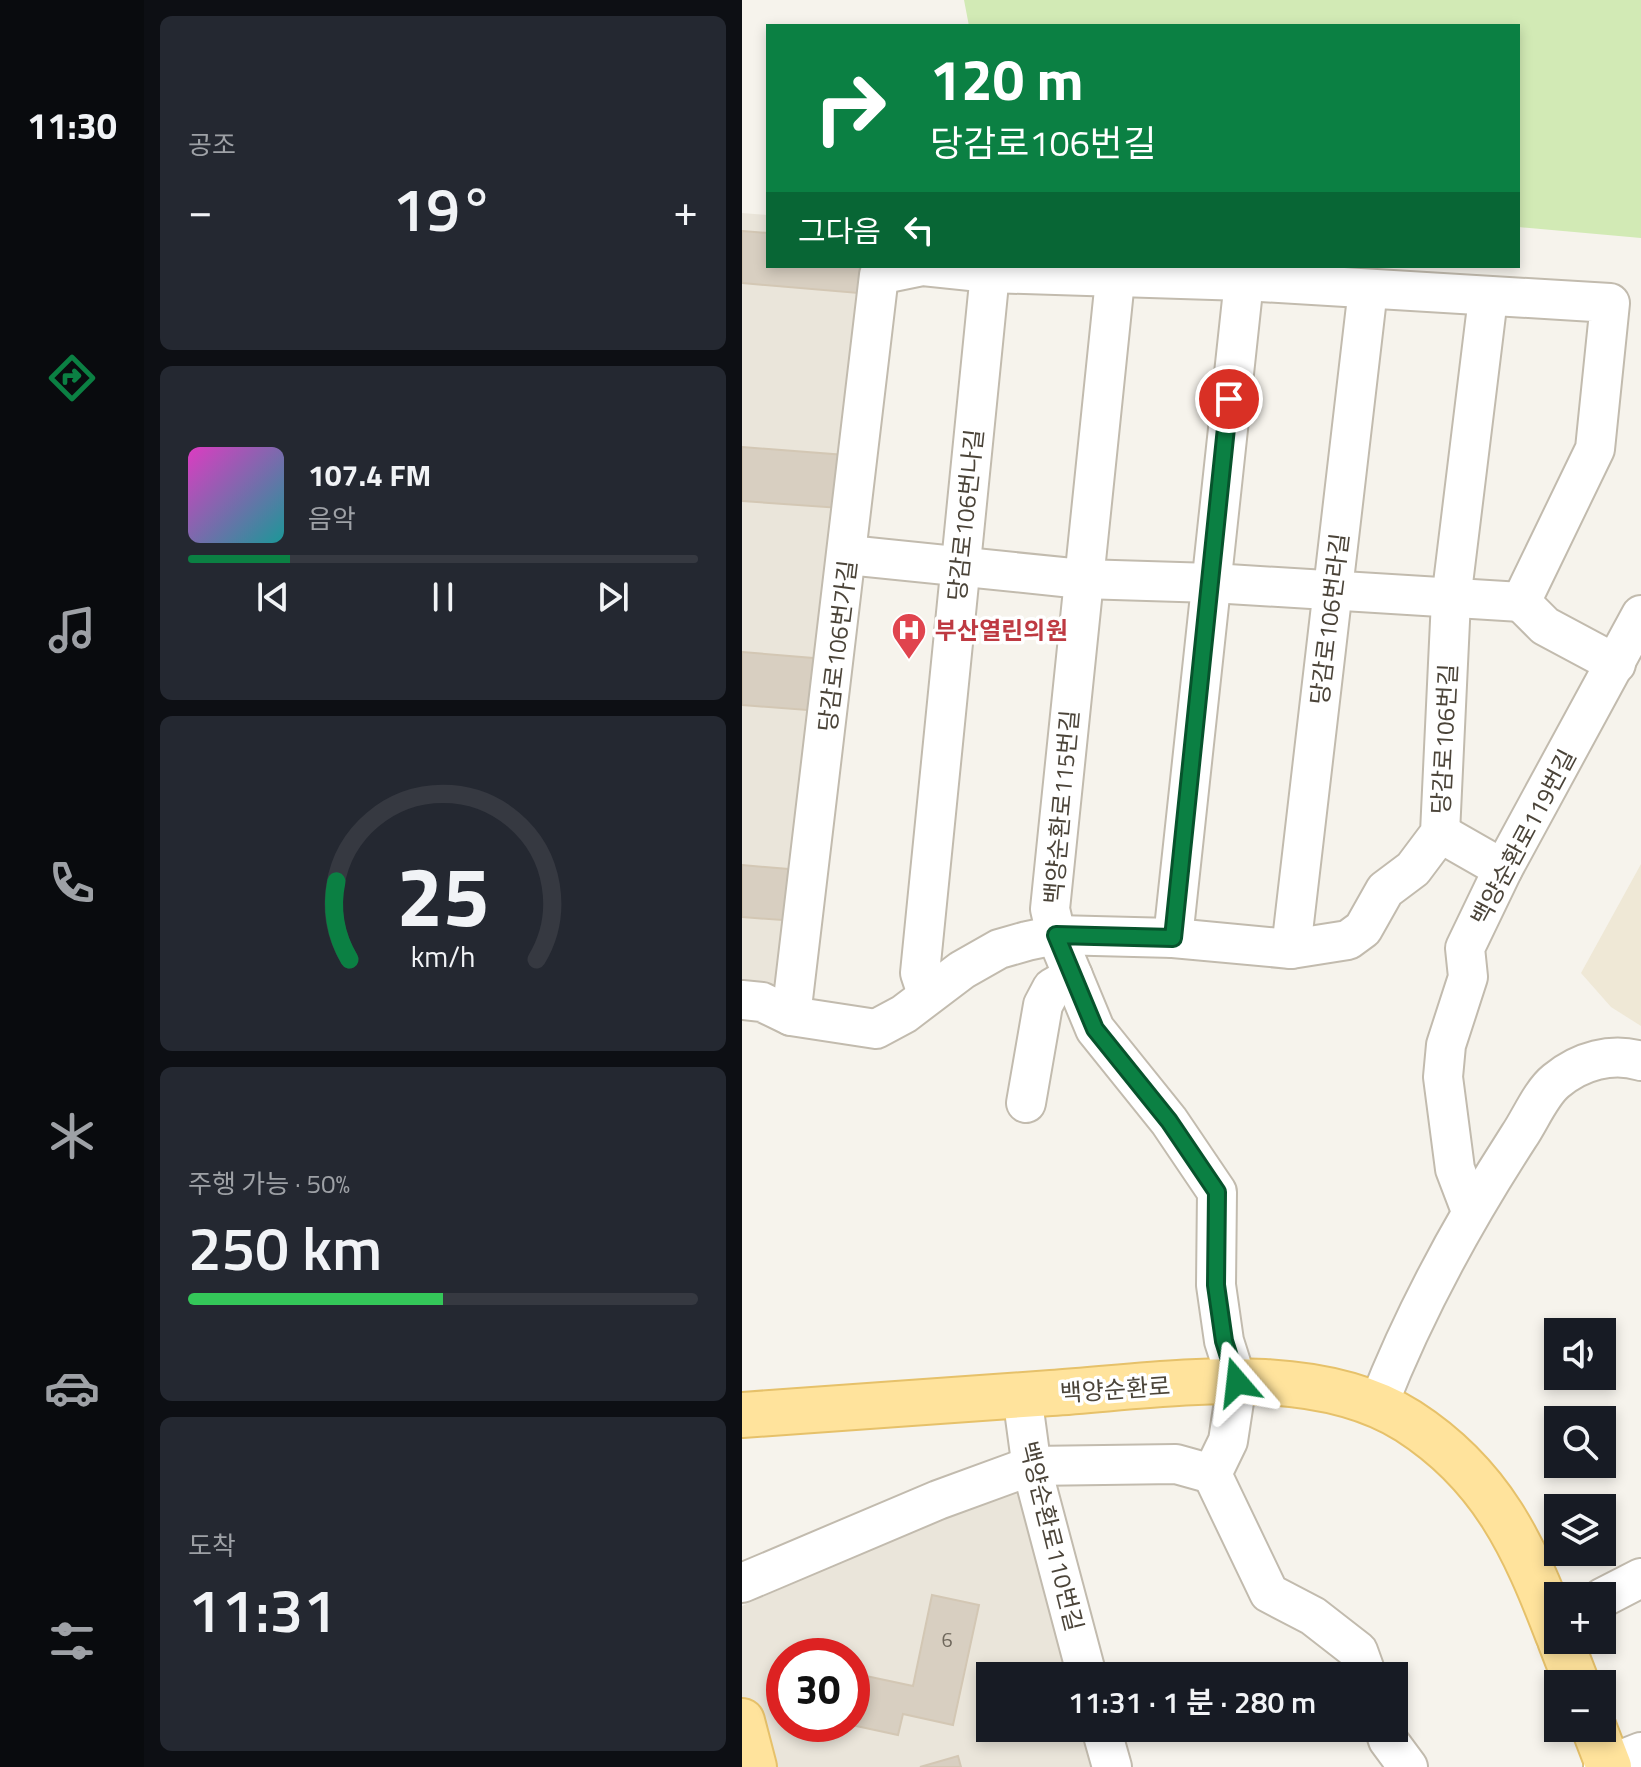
<!DOCTYPE html>
<html lang="ko">
<meta charset="utf-8">
<style>
:root{--surface:#171b24;--page:#242831;--text:#f1f3f6;--muted:#9ea1a6;--line:#363941;--accent:#0b8043}
body{margin:0;font-family:"Titillium Web","Noto Sans KR",sans-serif;background:var(--page);color:var(--text);height:100vh;display:flex;flex-direction:column;font-size:30px;white-space:nowrap}
*{box-sizing:border-box;margin:0}
p{font-size:26px;color:var(--muted)}
.icon{flex:none;width:44px;height:44px;fill:none;stroke:currentColor;stroke-width:2;stroke-linecap:round;stroke-linejoin:round}
.map{position:relative;flex:1;overflow:hidden}
.side{display:flex;flex-direction:column;gap:16px;padding:16px;background:#0d0f14;width:598px}
.side>*{flex:none}
.top-card{position:absolute;left:24px;top:24px;width:754px;height:244px;border-radius:0px;box-shadow:0 4px 12px #0003;background:#0b8043;color:#fff;overflow:hidden}
.fabs{position:absolute;left:802px;top:1318px;display:grid;gap:16px}
.fabs a{display:grid;place-items:center;width:72px;height:72px;border-radius:0px;background:var(--surface);box-shadow:0 4px 12px #0003;font-size:40px}
.speed{position:absolute;left:24px;top:1638px;display:flex;gap:16px;font-size:40px;font-weight:700;text-align:center}
.speed>*{display:grid;place-content:center;width:104px;height:104px;border-radius:50%;background:var(--surface);box-shadow:0 4px 12px #0003;line-height:1}
.speed .limit{border:12px solid #d22;background:#fff;color:#111}
.pin{position:absolute;display:grid;place-items:center;width:68px;height:68px;color:#fff;margin:-34px;border:4px solid #fff;border-radius:50%;box-shadow:0 2px 8px #0007}
.me{position:absolute;width:88px;margin:-44px;rotate:343deg;stroke-linejoin:round;filter:drop-shadow(0 0 6px #0008)}
.turn{display:flex;align-items:center;gap:28px;height:168px;padding:0 32px;font-size:36px}
.turn .icon{width:104px;height:104px;stroke-width:2.5}
.turn b{display:block;font-size:56px;line-height:68px}
.then{display:flex;align-items:center;height:76px;padding:0 32px;background:#0003;gap:16px;font-size:30px}
.big{font-size:60px;font-weight:600;line-height:1.1}
.side .widget{flex:1;display:flex;flex-direction:column;justify-content:center;gap:12px;min-width:0;padding:0 28px;border-radius:12px;background:var(--page)}
.side .dial{align-items:center;gap:0}
.dial svg{height:208px;overflow:visible;fill:none;stroke:var(--line);stroke-width:7;stroke-linecap:round;text-anchor:middle}
.dial text{fill:var(--text);stroke:none}
.song{display:flex;align-items:center;gap:24px}
.cover{width:96px;height:96px;border-radius:12px;background:linear-gradient(135deg,hsl(310 70% 55%),hsl(180 70% 35%))}
.played{height:8px;border-radius:4px;background:linear-gradient(90deg,var(--accent) 20%,var(--line) 20%)}
.keys{display:flex;justify-content:space-around;direction:ltr}
.heat{display:flex;justify-content:space-between;align-items:center;font-size:44px;direction:ltr}
.charge{height:12px;border-radius:6px;background:linear-gradient(90deg,#34c759 50%,var(--line) 0)}
.trip{position:absolute;left:234px;top:1662px;width:432px;height:80px;border-radius:0px;background:var(--surface);box-shadow:0 4px 12px #0003;font-weight:600;line-height:80px;text-align:center}
main{display:flex;flex:1;min-height:0}
.tab-bar{display:flex;flex-direction:column;width:144px;justify-content:space-around;align-items:center;background:#090b0e;color:var(--muted)}
.tab-bar .icon{width:56px;height:56px}
.tab-bar .selected{color:var(--accent)}
.tab-bar b{font-size:36px;color:var(--text)}
.map>svg:first-child{display:block}
.residential{fill:#eae5da;fill-rule:evenodd}
.education{fill:#efe8d6}
.green{fill:#d2eab5}
.building{fill:#d8cfc1;stroke:#d3c7b4;stroke-width:2}
.lines{fill:none;stroke-linecap:round;stroke-linejoin:round}
.minor-casing{stroke:#c2bbae;stroke-width:42}
.major-casing{stroke:#e6c16a;stroke-width:48}
.minor{stroke:#fff;stroke-width:38}
.major{stroke:#ffe39c;stroke-width:44}
.route-casing{stroke:#07532c;stroke-width:20}
.route{stroke:#0b8043;stroke-width:14}
.labels{text-anchor:middle;dominant-baseline:central;stroke-width:7;stroke-linejoin:round;paint-order:stroke}
.number-label{font-size:20px;fill:#6e675b}
.street-label{font-size:24px;fill:#4b4439;stroke:#fff}
.health-label{font-size:24px;font-weight:bold;fill:#be3a42;stroke:#fff;text-anchor:start}
</style>
<main>
<nav class="tab-bar">
<b>11:30</b>
<svg class="icon selected" aria-label="directions" viewBox="0 0 24 24"><path d="M12 3l9 9-9 9-9-9zM9 14v-3h6M13 9l2 2-2 2"/></svg>
<svg class="icon" aria-label="music" viewBox="0 0 24 24"><path d="M9 18V5l10-2v13"/><circle cx="6" cy="18" r="3"/><circle cx="16" cy="16" r="3"/></svg>
<svg class="icon" aria-label="phone" viewBox="0 0 24 24"><path d="M5 4h4l2 5-3 2q2 4 5 5l2-3 5 2v4C11 20 4 13 5 4z"/></svg>
<svg class="icon" aria-label="climate" viewBox="0 0 24 24"><path d="M12 3v18M4 7l16 10M4 17L20 7"/></svg>
<svg class="icon" aria-label="car" viewBox="0 0 24 24"><path d="M5 17H2v-5l4-1 3-4h7l3 4 3 1v5h-3M9 17h6M6 11h13"/><circle cx="7" cy="17" r="2"/><circle cx="17" cy="17" r="2"/></svg>
<svg class="icon" aria-label="filters" viewBox="0 0 24 24"><path d="M4 7h16M4 17h16"/><circle cx="9" cy="7" r="2"/><circle cx="15" cy="17" r="2"/></svg>
</nav>
<section class="side">
<div class="widget"><p>공조</p>
<div class="heat"><a>−</a><b class="big">19°</b><a>+</a></div>
</div>
<div class="widget">
<div class="song"><i class="cover"></i><div><b>107.4 FM</b><p>음악</p></div></div>
<div class="played"></div>
<div class="keys"><svg class="icon" aria-label="previous" viewBox="0 0 24 24"><path d="M18 5L8 12l10 7zM5 5v14"/></svg><svg class="icon" aria-label="pause" viewBox="0 0 24 24"><path d="M8 5v14M16 5v14"/></svg><svg class="icon" aria-label="next" viewBox="0 0 24 24"><path d="M6 5l10 7-10 7zM19 5v14"/></svg></div>
</div>
<div class="widget dial"><svg viewBox="0 0 100 80">
<path d="M14 69A42 42 0 1 1 86 69"/>
<path d="M14 69A42 42 0 0 1 9 39" stroke="#0b8043"/>
<text x="50" y="56" font-size="32" font-weight="700">25</text>
<text x="50" y="72" font-size="11">km/h</text>
</svg></div>
<div class="widget"><p>주행 가능 · 50%</p><b class="big">250 km</b><div class="charge"></div></div>
<div class="widget"><p>도착</p><b class="big">11:31</b></div>
</section>
<div class="map">
<svg width="899" height="1767" viewBox="0 0 899 1767">
<rect width="100%" height="100%" fill="#f6f3ec"/>
<g class="residential">
<polygon points="0,213 26,215 26,266 130,266 40,988 0,985"/>
<path d="M289,1479L342,1676H248V1728H356L366,1767H0V1606ZM42,1656H110V1724H42Z"/>
</g>
<polygon class="education" points="899,864 899,1026 869,1007 839,973"/>
<polygon class="green" points="222,0 899,0 899,238 776,227 776,26 227,26"/>
<g class="building">
<polygon points="0,231 26,233 26,266 118,266 116,293 0,283"/>
<polygon points="0,447 103,455 98,508 0,501"/>
<polygon points="0,652 83,659 78,711 0,705"/>
<polygon points="0,865 58,870 54,921 0,917"/>
<polygon points="190,1595 237,1605 211,1725 161,1714 156,1735 105,1724 110,1724 110,1673 171,1686"/>
<polygon points="216,1756 219,1767 178,1767"/>
</g>
<g class="lines">
<g class="minor-casing">
<g id="minor">
<polyline points="373,280 308,909 314,935 353,1029 427,1121 475,1192 474,1285 482,1341 495,1382 486,1441 470,1474 527,1593 571,1616 616,1651 625,1676"/>
<polyline points="106,555 340,579 470,583 779,602"/>
<polyline points="698,833 761,869"/>
<polyline points="431,938 502,281"/>
<polyline points="549,949 626,289"/>
<polyline points="185,994 178,973 248,273"/>
<polyline points="0,1000 20,1002 49,1016 134,1029 162,1014 220,970 257,949 285,941 314,935 431,938 549,949 606,940 621,929 643,890 671,869 698,833 709,600 746,298"/>
<polyline points="49,1016 137,275 181,266 248,273 502,281 868,303 853,449 779,602 803,626 874,664"/>
<polyline points="284,1103 301,1005 310,988 331,976"/>
<polyline points="729,1211 713,1169 701,1077 704,1045 726,977 723,948 761,869 899,615"/>
<polyline points="280,1395 290,1469 345,1676"/>
<path d="M636,1405C673,1310 722,1221 777,1136C788,1120 799,1093 814,1081C838,1061 870,1052 899,1061"/>
<polyline points="0,1583 196,1500 289,1466 434,1464 470,1474"/>
<polyline points="860,1598 899,1578"/>
<polyline points="359,1728 370,1767"/>
<polyline points="642,1728 646,1740 666,1767"/>
<polyline points="861,1767 899,1752"/>
</g>
</g>
<g class="major-casing">
<g id="major">
<path d="M0,1415C103,1408 206,1400 309,1393C418,1386 568,1359 666,1421C750,1475 782,1546 816,1635"/>
<polyline points="818,1640 835,1684"/>
<polyline points="0,1721 12,1767"/>
<polyline points="852,1728 867,1767"/>
</g>
</g>
<use href="#minor" class="minor"/>
<use href="#major" class="major"/>
</g>
<g class="lines">
<g class="route-casing">
<polyline id="route" points="487,399 431,938 314,935 353,1029 427,1121 475,1192 474,1285 482,1341 495,1382"/>
</g>
<use href="#route" class="route"/>
</g>
<defs>
<g id="hospital-pin" transform="scale(1.8)"><path d="M0 17L-7.5 6A9.5 9.5 0 1 1 7.5 6Z" fill="#e0444e" stroke="#fff"/><path d="M-5-5h3v3.5h4V-5h3V5h-3V1.5h-4V5h-3Z" fill="#fff"/></g>
</defs>
<g fill-rule="evenodd">
<use href="#hospital-pin" x="167" y="630"/>
</g>
<g class="labels">
<g class="number-label">
<text x="205" y="1639">6</text>
</g>
<g class="street-label">
<text transform="translate(223 515) rotate(-84)">당감로106번나길</text>
<text transform="translate(587 619) rotate(-83)">당감로106번라길</text>
<text transform="translate(95 646) rotate(-83)">당감로106번가길</text>
<text transform="translate(702 739) rotate(-87)">당감로106번길</text>
<text transform="translate(319 807) rotate(-85)">백양순환로115번길</text>
<text transform="translate(781 837) rotate(-62)">백양순환로119번길</text>
<text transform="translate(373 1389) rotate(-4)">백양순환로</text>
<text transform="translate(310 1536) rotate(76)">백양순환로110번길</text>
</g>
<g class="health-label">
<text x="193" y="630">부산열린의원</text>
</g>
</g>
</svg>
<div class="fabs">
<a><svg class="icon" aria-label="sound" viewBox="0 0 24 24"><path d="M4 9h4l5-4v14l-5-4H4zM17 9q2 3 0 6"/></svg></a>
<a><svg class="icon" aria-label="search" viewBox="0 0 24 24"><circle cx="10" cy="10" r="6"/><path d="M15 15l6 6"/></svg></a>
<a><svg class="icon" aria-label="layers" viewBox="0 0 24 24"><path d="M12 4l9 5-9 5-9-5zM3 14l9 5 9-5"/></svg></a>
<a>+</a>
<a>−</a>
</div>
<div class="speed"><div class="limit">30</div></div>
<div class="pin" style="left:487px;top:399px;background:#d93025"><svg class="icon" aria-label="arrive" viewBox="0 0 24 24"><path d="M6 21V4h12l-3 4 3 4H6"/></svg></div>
<svg class="me" style="left:495px;top:1382px" viewBox="-20 -20 40 40"><path d="M0-17L14 15 0 8-14 15z" fill="#0b8043" stroke="#fff" stroke-width="4"/></svg>
<div class="trip">11:31 · 1 분 · 280 m</div>
<div class="top-card">
<div class="turn"><svg class="icon" aria-label="right" viewBox="0 0 24 24"><path d="M7 20v-9h11M14 6l5 5-5 5"/></svg><div><b>120 m</b>당감로106번길</div></div>
<div class="then">그다음<svg class="icon" aria-label="left" viewBox="0 0 24 24"><path d="M17 20v-9H6M10 6l-5 5 5 5"/></svg></div>
</div>
</div>
</main>
